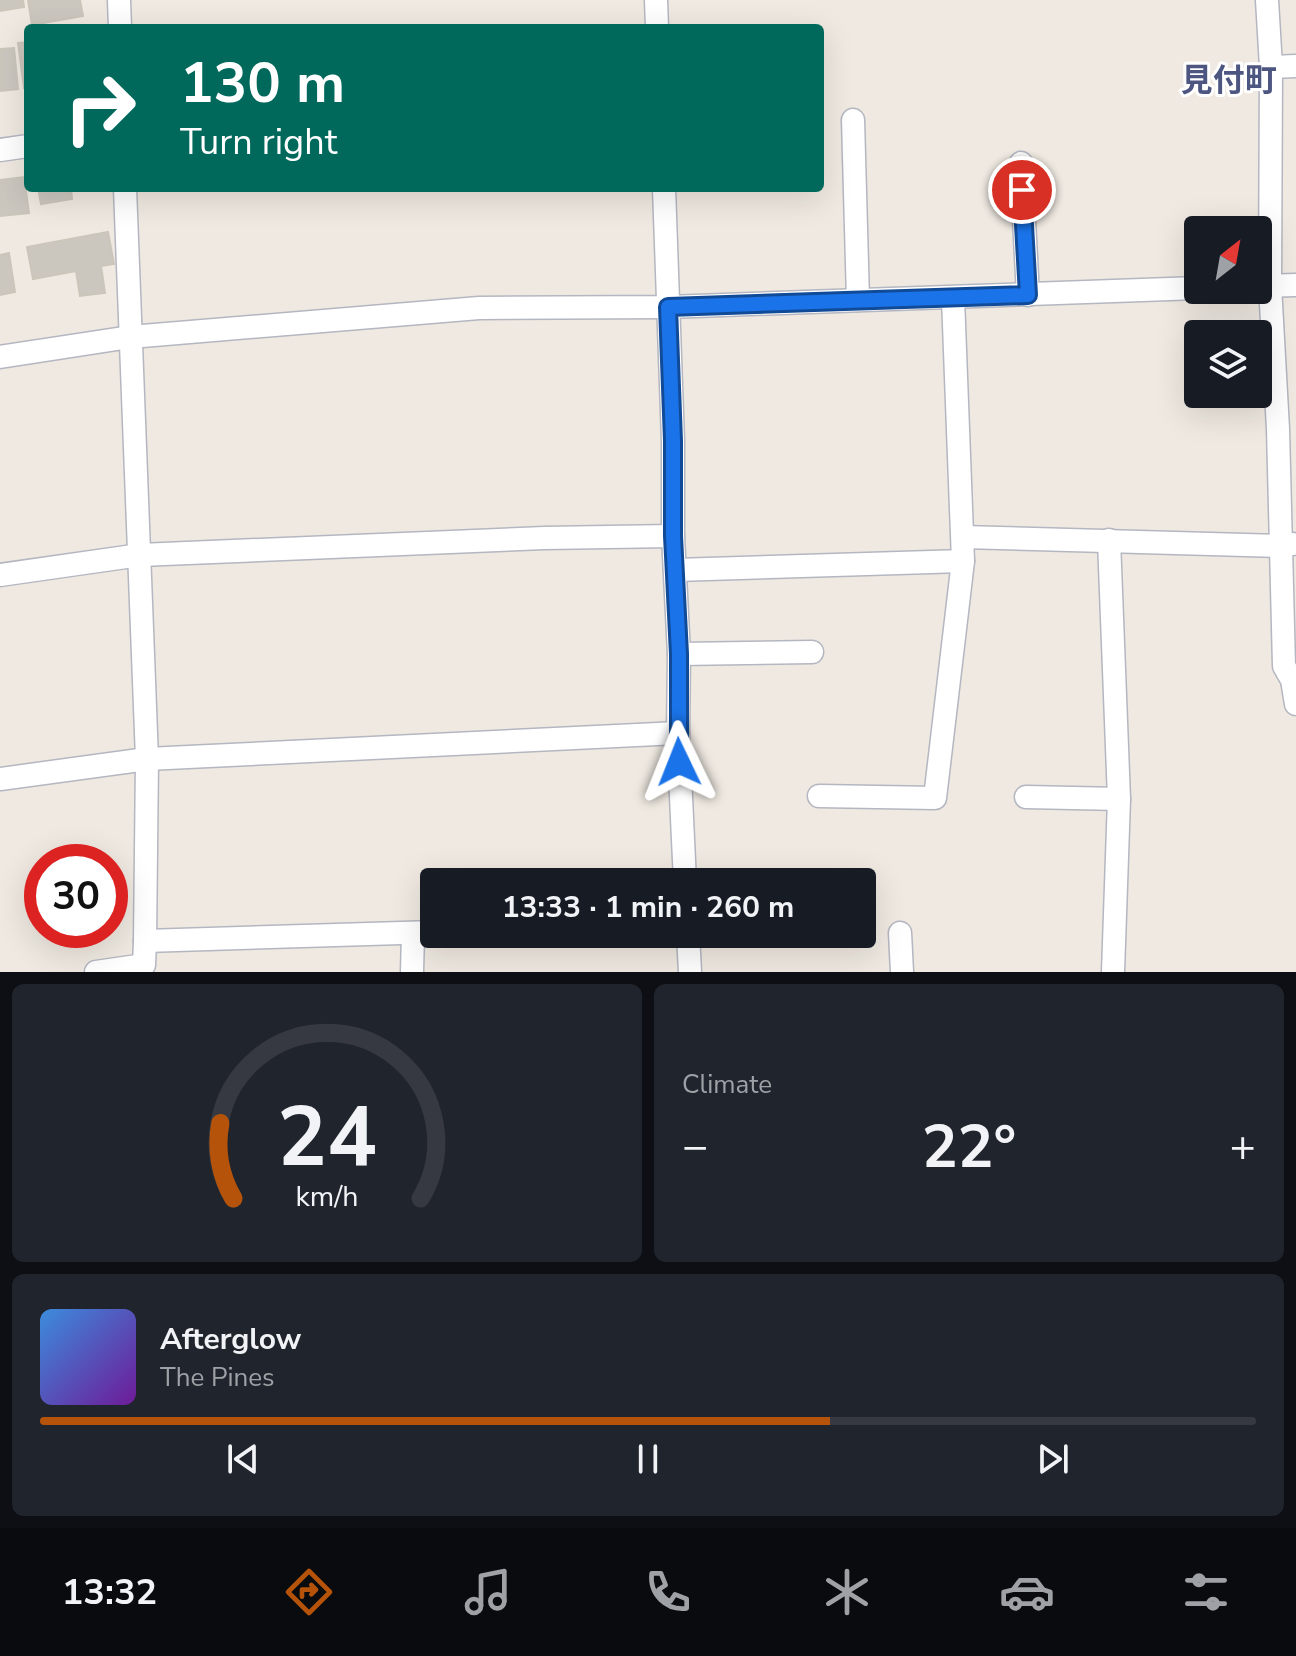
<!DOCTYPE html>
<meta charset="utf-8">
<style>
:root{--surface:#171b24;--page:#20242c;--text:#f1f3f6;--muted:#9ea1a6;--line:#363941;--accent:#b45309}
body{margin:0;font-family:"Nunito Sans","Noto Sans JP",sans-serif;background:var(--page);color:var(--text);height:100vh;display:flex;flex-direction:column;font-size:30px;white-space:nowrap}
*{box-sizing:border-box;margin:0}
p{font-size:26px;color:var(--muted)}
.icon{flex:none;width:44px;height:44px;fill:none;stroke:currentColor;stroke-width:2;stroke-linecap:round;stroke-linejoin:round}
.map{position:relative;height:972px;overflow:hidden}
.sheet{display:flex;flex-direction:column;gap:12px;padding:12px;background:#0d0f14;flex:1}
.sheet>*{flex:none}
.hud{position:absolute;left:24px;top:24px;width:800px;height:168px;border-radius:8px;box-shadow:0 8px 32px #0002;background:#00695c;color:#fff;overflow:hidden}
.needle{width:52px;rotate:31deg}
.fabs{position:absolute;left:1184px;top:216px;display:grid;gap:16px}
.fabs a{display:grid;place-items:center;width:88px;height:88px;border-radius:8px;background:var(--surface);box-shadow:0 8px 32px #0002;font-size:40px}
.speed{position:absolute;left:24px;top:844px;display:flex;gap:16px;font-size:40px;font-weight:700;text-align:center}
.speed>*{display:grid;place-content:center;width:104px;height:104px;border-radius:50%;background:var(--surface);box-shadow:0 8px 32px #0002;line-height:1}
.speed .limit{border:12px solid #d22;background:#fff;color:#111}
.pin{position:absolute;display:grid;place-items:center;width:68px;height:68px;color:#fff;margin:-34px;border:4px solid #fff;border-radius:50%;box-shadow:0 2px 8px #0007}
.me{position:absolute;width:88px;margin:-44px;rotate:358deg;stroke-linejoin:round;filter:drop-shadow(0 0 6px #0008)}
.turn{display:flex;align-items:center;gap:28px;height:168px;padding:0 24px;font-size:36px}
.turn .icon{width:104px;height:104px;stroke-width:2.5}
.turn b{display:block;font-size:56px;line-height:68px}
.big{font-size:60px;font-weight:700;line-height:1.1}
.sheet .widget{flex:1;display:flex;flex-direction:column;justify-content:center;gap:12px;min-width:0;padding:0 28px;border-radius:12px;background:var(--page)}
.sheet .dial{align-items:center;gap:0}
.dial svg{height:208px;overflow:visible;fill:none;stroke:var(--line);stroke-width:7;stroke-linecap:round;text-anchor:middle}
.dial text{fill:var(--text);stroke:none}
.song{display:flex;align-items:center;gap:24px}
.cover{width:96px;height:96px;border-radius:12px;background:linear-gradient(135deg,hsl(210 70% 55%),hsl(280 70% 35%))}
.played{height:8px;border-radius:4px;background:linear-gradient(90deg,var(--accent) 65%,var(--line) 65%)}
.keys{display:flex;justify-content:space-around;direction:ltr}
.heat{display:flex;justify-content:space-between;align-items:center;font-size:44px;direction:ltr}
.sheet .tiles{flex:1;display:grid;gap:12px;grid-template-columns:1fr 1fr}
.widget:last-child{grid-column:span 2}
.trip{position:absolute;left:420px;top:868px;width:456px;height:80px;border-radius:8px;background:var(--surface);box-shadow:0 8px 32px #0002;font-weight:700;line-height:80px;text-align:center}
.tabs{display:flex;height:128px;justify-content:space-around;align-items:center;background:#090b0e;color:var(--muted)}
.tabs .icon{width:56px;height:56px}
.tabs .active{color:var(--accent)}
.tabs b{font-size:36px;color:var(--text)}
.map>svg:first-child{display:block}
.building{fill:#cbc7bf;stroke:#cbc5ba;stroke-width:2}
.lines{fill:none;stroke-linecap:round;stroke-linejoin:round}
.street-casing{stroke:#b4b7c1;stroke-width:25}
.street{stroke:#fff;stroke-width:22}
.route-casing{stroke:#114b97;stroke-width:20}
.route{stroke:#1a73e8;stroke-width:14}
.labels{text-anchor:middle;dominant-baseline:central;stroke-width:6;stroke-linejoin:round;paint-order:stroke}
.quarter-label{font-size:32px;font-weight:bold;fill:#4d5680;stroke:#fff}
</style>
<div class="map">
<svg width="1296" height="972" viewBox="0 0 1296 972">
<rect width="100%" height="100%" fill="#efe9e1"/>
<g class="building">
<polygon points="0,0 23,0 24,7 0,11"/>
<polygon points="28,0 80,0 83,16 32,25"/>
<polygon points="28,42 28,88 24,88 18,43"/>
<polygon points="14,48 18,89 0,91 0,49"/>
<polygon points="24,177 29,213 0,216 0,180"/>
<polygon points="38,188 71,188 72,199 41,204"/>
<polygon points="108,232 114,264 101,266 105,293 80,296 76,271 33,279 27,247"/>
<polygon points="9,253 15,292 0,295 0,255"/>
</g>
<g class="lines">
<g class="street-casing">
<g id="street">
<polyline points="119,0 120,28"/>
<polyline points="656,0 657,28"/>
<polyline points="1267,0 1271,67 1270,286 1278,429 1284,666 1292,680 1296,704"/>
<polyline points="1271,67 1296,66"/>
<polyline points="853,120 858,300"/>
<polyline points="0,150 28,146"/>
<polyline points="1021,163 1028,295"/>
<polyline points="664,188 673,441 673,536 679,654 678,733 685,882"/>
<polyline points="1258,286 1296,285"/>
<polyline points="0,357 130,337 479,308 668,307 1198,288"/>
<polyline points="963,537 1282,546 1293,544"/>
<polyline points="1109,540 1119,799 1113,972"/>
<polyline points="675,570 963,561 953,298"/>
<polyline points="0,575 140,555 544,538 673,536"/>
<polyline points="679,654 812,652"/>
<polyline points="0,779 147,759 678,733"/>
<polyline points="819,796 935,798 963,561"/>
<polyline points="1026,797 1119,799"/>
<polyline points="900,933 902,972"/>
<polyline points="688,934 690,972"/>
<polyline points="145,941 434,932"/>
<polyline points="96,972 144,965 145,941 147,759 125,188"/>
<polyline points="412,972 413,933"/>
</g>
</g>
<use href="#street" class="street"/>
</g>
<g class="lines">
<g class="route-casing">
<polyline id="route" points="679,762 679,654 673,536 673,441 668,307 1028,295 1022,190"/>
</g>
<use href="#route" class="route"/>
</g>
<g class="labels">
<g class="quarter-label">
<text x="1229" y="80">見付町</text>
</g>
</g>
</svg>
<div class="fabs">
<a><svg class="needle" viewBox="-14 -14 28 28"><path d="M0-13l5 13h-10z" fill="#e53935"/><path d="M0 13l5-13h-10z" fill="#9ea1a6"/></svg></a>
<a><svg class="icon" aria-label="layers" viewBox="0 0 24 24"><path d="M12 4l9 5-9 5-9-5zM3 14l9 5 9-5"/></svg></a>
</div>
<div class="speed"><div class="limit">30</div></div>
<div class="pin" style="left:1022px;top:190px;background:#d93025"><svg class="icon" aria-label="arrive" viewBox="0 0 24 24"><path d="M6 21V4h12l-3 4 3 4H6"/></svg></div>
<svg class="me" style="left:679px;top:762px" viewBox="-20 -20 40 40"><path d="M0-17L14 15 0 8-14 15z" fill="#1a73e8" stroke="#fff" stroke-width="4"/></svg>
<div class="trip">13:33 · 1 min · 260 m</div>
<div class="hud">
<div class="turn"><svg class="icon" aria-label="right" viewBox="0 0 24 24"><path d="M7 20v-9h11M14 6l5 5-5 5"/></svg><div><b>130 m</b>Turn right</div></div>
</div>
</div>
<section class="sheet">
<div class="tiles">
<div class="widget dial"><svg viewBox="0 0 100 80">
<path d="M14 69A42 42 0 1 1 86 69"/>
<path d="M14 69A42 42 0 0 1 9 40" stroke="#b45309"/>
<text x="50" y="56" font-size="32" font-weight="700">24</text>
<text x="50" y="72" font-size="11">km/h</text>
</svg></div>
<div class="widget"><p>Climate</p>
<div class="heat"><a>−</a><b class="big">22°</b><a>+</a></div>
</div>
<div class="widget">
<div class="song"><i class="cover"></i><div><b>Afterglow</b><p>The Pines</p></div></div>
<div class="played"></div>
<div class="keys"><svg class="icon" aria-label="previous" viewBox="0 0 24 24"><path d="M18 5L8 12l10 7zM5 5v14"/></svg><svg class="icon" aria-label="pause" viewBox="0 0 24 24"><path d="M8 5v14M16 5v14"/></svg><svg class="icon" aria-label="next" viewBox="0 0 24 24"><path d="M6 5l10 7-10 7zM19 5v14"/></svg></div>
</div>
</div>
</section>
<nav class="tabs">
<b>13:32</b>
<svg class="icon active" aria-label="directions" viewBox="0 0 24 24"><path d="M12 3l9 9-9 9-9-9zM9 14v-3h6M13 9l2 2-2 2"/></svg>
<svg class="icon" aria-label="music" viewBox="0 0 24 24"><path d="M9 18V5l10-2v13"/><circle cx="6" cy="18" r="3"/><circle cx="16" cy="16" r="3"/></svg>
<svg class="icon" aria-label="phone" viewBox="0 0 24 24"><path d="M5 4h4l2 5-3 2q2 4 5 5l2-3 5 2v4C11 20 4 13 5 4z"/></svg>
<svg class="icon" aria-label="climate" viewBox="0 0 24 24"><path d="M12 3v18M4 7l16 10M4 17L20 7"/></svg>
<svg class="icon" aria-label="car" viewBox="0 0 24 24"><path d="M5 17H2v-5l4-1 3-4h7l3 4 3 1v5h-3M9 17h6M6 11h13"/><circle cx="7" cy="17" r="2"/><circle cx="17" cy="17" r="2"/></svg>
<svg class="icon" aria-label="filters" viewBox="0 0 24 24"><path d="M4 7h16M4 17h16"/><circle cx="9" cy="7" r="2"/><circle cx="15" cy="17" r="2"/></svg>
</nav>
